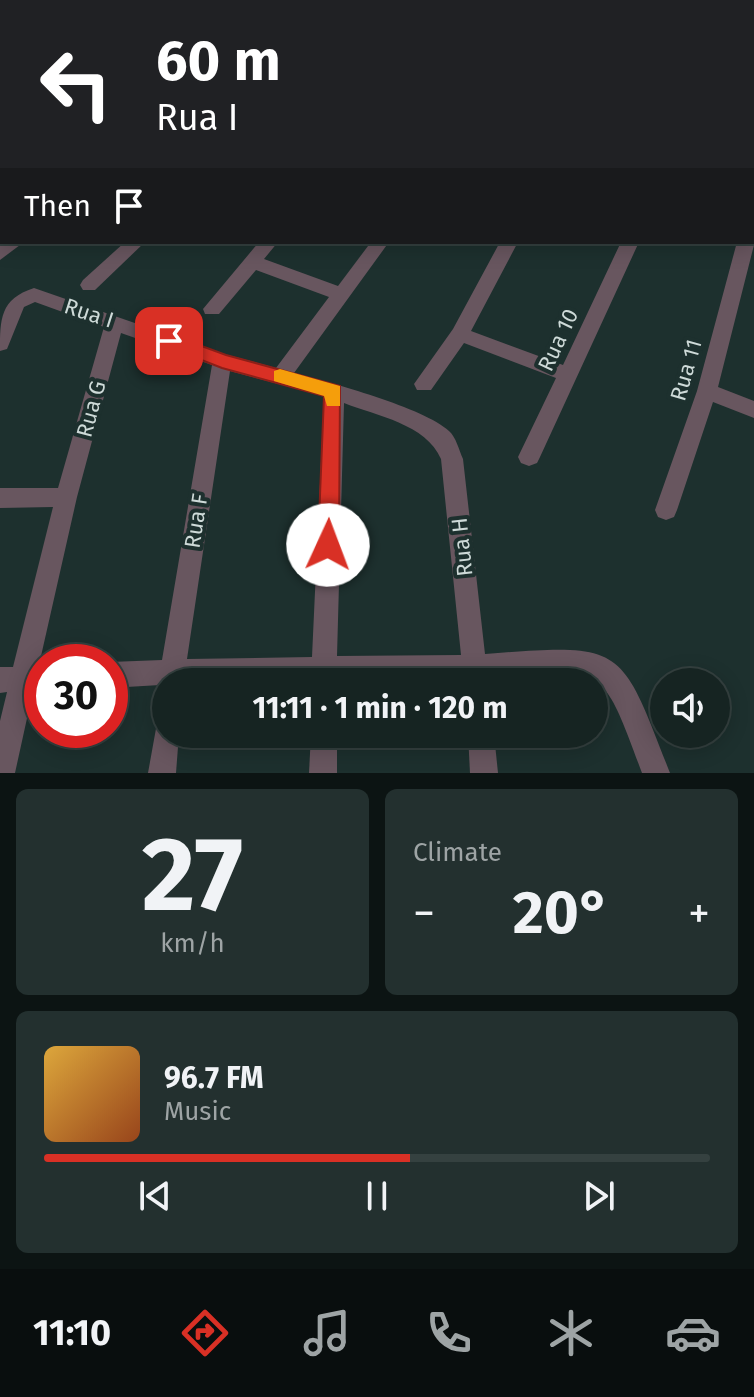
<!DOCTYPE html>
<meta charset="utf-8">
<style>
:root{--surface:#162422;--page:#23302f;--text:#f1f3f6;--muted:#9ea4a5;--line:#354140;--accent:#d93025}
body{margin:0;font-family:"Fira Sans",sans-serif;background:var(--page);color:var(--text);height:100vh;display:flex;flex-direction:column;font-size:30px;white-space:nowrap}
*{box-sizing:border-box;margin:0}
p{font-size:26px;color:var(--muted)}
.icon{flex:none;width:44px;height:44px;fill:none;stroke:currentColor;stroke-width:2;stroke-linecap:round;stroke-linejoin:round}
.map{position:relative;height:773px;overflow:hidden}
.details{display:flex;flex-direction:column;gap:16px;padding:16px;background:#0c1413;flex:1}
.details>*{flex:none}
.guide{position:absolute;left:0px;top:0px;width:754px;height:244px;box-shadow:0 4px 20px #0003,0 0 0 2px var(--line);background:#202124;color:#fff;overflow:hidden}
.controls{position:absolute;left:650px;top:668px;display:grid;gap:16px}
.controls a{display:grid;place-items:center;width:80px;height:80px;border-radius:50%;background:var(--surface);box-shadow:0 4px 20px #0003,0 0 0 2px var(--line);font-size:40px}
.speed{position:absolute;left:24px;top:644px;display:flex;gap:16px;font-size:40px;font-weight:700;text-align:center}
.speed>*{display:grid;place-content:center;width:104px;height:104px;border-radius:50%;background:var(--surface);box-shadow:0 4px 20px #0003,0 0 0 2px var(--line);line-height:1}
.speed .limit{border:12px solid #d22;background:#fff;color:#111}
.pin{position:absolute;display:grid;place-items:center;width:68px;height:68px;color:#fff;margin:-34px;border-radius:16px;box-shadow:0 4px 12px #0006}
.me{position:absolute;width:88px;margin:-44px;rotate:2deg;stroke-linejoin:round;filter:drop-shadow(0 0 6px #0008)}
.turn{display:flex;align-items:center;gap:28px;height:168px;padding:0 24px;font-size:36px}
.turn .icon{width:104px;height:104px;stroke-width:2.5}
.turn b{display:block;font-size:56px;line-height:68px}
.then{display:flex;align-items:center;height:76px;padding:0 24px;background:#0003;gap:16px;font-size:30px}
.big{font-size:60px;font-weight:700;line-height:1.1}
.details .widget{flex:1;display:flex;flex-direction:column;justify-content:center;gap:12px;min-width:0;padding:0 28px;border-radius:12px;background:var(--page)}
.details .dial{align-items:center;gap:0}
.dial b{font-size:104px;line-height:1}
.song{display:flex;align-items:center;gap:24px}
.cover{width:96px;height:96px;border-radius:12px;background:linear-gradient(135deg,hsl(40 70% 55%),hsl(20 70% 35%))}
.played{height:8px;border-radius:4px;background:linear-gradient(90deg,var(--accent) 55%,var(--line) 55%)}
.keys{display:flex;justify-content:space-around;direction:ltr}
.heat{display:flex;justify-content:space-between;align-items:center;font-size:44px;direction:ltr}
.details .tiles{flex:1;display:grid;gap:16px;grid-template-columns:1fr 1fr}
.widget:last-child{grid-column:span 2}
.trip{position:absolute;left:152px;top:668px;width:456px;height:80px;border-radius:40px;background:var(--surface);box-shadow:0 4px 20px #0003,0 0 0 2px var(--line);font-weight:700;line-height:80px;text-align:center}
.dock{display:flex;height:128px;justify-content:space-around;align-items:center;background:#090e0e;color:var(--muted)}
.dock .icon{width:56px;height:56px}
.dock .on{color:var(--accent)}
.dock b{font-size:36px;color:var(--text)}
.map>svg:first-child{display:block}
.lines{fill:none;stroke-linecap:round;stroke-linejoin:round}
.minor{fill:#68565f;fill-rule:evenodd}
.route{fill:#d93025;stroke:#8d1f18;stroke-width:2}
.slow{fill:#f59e0b}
.labels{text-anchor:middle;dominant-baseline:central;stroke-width:8;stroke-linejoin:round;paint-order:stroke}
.street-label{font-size:22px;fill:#cedad8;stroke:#1d302e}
</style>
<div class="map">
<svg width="754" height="773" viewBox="0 0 754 773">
<rect width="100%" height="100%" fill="#1d302e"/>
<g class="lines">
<g class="minor">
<polygon points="0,0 9,0 10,2 2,2 2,5"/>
<polygon points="110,0 128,0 129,2 111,2"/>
<polygon points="434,0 453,0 454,2 435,2"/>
<rect x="731" y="0" width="12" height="2"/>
<rect x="752" y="14" width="2" height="8"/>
<polygon points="2,17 2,25 0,26 0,18"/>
<rect x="752" y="78" width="2" height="8"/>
<polygon points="2,155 2,165 0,166 0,156"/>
<rect x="752" y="188" width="2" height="10"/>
<polygon points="752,238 754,245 718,387 754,401 754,418 713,402 677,510 674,517 666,520 658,517 655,510 697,391 737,242 752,242"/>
<polygon points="4,242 24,242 0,260 0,245"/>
<polygon points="125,242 145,242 95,290 83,290 80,285 83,280"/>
<path d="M259,242H278L264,259L338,286L371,242H389L294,373C329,382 425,408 449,431C456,437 459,450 463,459L485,654C626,643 620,645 670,773H642C601,663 606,667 488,679L489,682H166V693L160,685L110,688V662L162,660L212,365L121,333L77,497L39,665H42V691H33L15,773H0V721L7,692L0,693V667H13L53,507L0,508V488H58L104,327L35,302L24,307L7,349L0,351C0,319 0,299 34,288L224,354L276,368L329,297L256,270L219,314H205L203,309ZM230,371L324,396L312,657L187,659ZM344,403C377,416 426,424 441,459L461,655L337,656Z"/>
<polygon points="500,242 518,242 471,331 563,365 621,242 639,242 540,457 537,463 529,466 521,463 518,457 556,378 464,343 431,390 417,390 414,384 453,329"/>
<polygon points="166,719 166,734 179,734 176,773 148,773 157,723"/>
<polygon points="311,734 337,734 337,773 309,773"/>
<polygon points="468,734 494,734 498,773 470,773"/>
</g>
</g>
<polygon class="route" points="169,334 226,355 340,386 339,545 336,551 328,554 321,551 318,545 324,396 222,368 163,345 160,341"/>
<polygon class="slow" points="280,369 340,386 340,406 327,406 324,396 274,381 274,371"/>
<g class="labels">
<g class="street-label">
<text transform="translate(89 313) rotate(18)">Rua I</text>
<text transform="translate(558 340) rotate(-65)">Rua 10</text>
<text transform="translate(686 370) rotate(-74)">Rua 11</text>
<text transform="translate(91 409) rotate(-75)">Rua G</text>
<text transform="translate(196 521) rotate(-81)">Rua F</text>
<text transform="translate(462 547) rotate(-96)">Rua H</text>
</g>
</g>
</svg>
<div class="controls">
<a><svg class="icon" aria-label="sound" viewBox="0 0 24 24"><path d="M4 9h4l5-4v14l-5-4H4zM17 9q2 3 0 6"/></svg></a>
</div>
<div class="speed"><div class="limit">30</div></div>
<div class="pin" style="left:169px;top:341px;background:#d93025"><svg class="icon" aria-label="arrive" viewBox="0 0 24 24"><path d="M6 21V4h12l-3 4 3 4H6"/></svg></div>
<svg class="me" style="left:328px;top:545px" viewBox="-20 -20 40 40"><circle r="19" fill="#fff"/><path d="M0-13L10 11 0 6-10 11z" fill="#d93025"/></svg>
<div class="trip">11:11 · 1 min · 120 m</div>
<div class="guide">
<div class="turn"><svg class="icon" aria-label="left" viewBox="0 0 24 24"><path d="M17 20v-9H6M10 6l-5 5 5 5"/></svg><div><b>60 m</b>Rua I</div></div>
<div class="then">Then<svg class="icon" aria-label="arrive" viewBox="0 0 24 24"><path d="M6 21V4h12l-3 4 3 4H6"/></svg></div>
</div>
</div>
<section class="details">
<div class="tiles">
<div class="widget dial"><b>27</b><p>km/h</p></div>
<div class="widget"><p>Climate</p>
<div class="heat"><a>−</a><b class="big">20°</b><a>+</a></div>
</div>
<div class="widget">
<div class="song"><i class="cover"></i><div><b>96.7 FM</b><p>Music</p></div></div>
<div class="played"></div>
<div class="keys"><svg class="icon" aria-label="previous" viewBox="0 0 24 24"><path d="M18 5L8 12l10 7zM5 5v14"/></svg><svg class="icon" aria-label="pause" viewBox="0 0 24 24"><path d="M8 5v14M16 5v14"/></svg><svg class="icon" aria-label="next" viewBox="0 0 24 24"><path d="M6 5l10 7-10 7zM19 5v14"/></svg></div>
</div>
</div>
</section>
<nav class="dock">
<b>11:10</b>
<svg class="icon on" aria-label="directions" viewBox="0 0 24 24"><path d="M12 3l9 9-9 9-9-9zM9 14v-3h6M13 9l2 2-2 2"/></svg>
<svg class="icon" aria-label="music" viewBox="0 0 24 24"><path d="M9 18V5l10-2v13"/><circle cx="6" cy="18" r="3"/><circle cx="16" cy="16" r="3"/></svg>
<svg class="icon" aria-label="phone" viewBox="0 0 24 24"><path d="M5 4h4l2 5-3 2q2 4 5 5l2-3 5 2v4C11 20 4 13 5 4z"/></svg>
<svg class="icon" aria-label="climate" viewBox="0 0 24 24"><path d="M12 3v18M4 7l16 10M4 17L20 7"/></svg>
<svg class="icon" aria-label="car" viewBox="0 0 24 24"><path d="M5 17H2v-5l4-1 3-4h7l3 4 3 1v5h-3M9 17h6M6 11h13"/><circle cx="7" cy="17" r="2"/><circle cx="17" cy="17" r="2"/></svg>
</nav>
